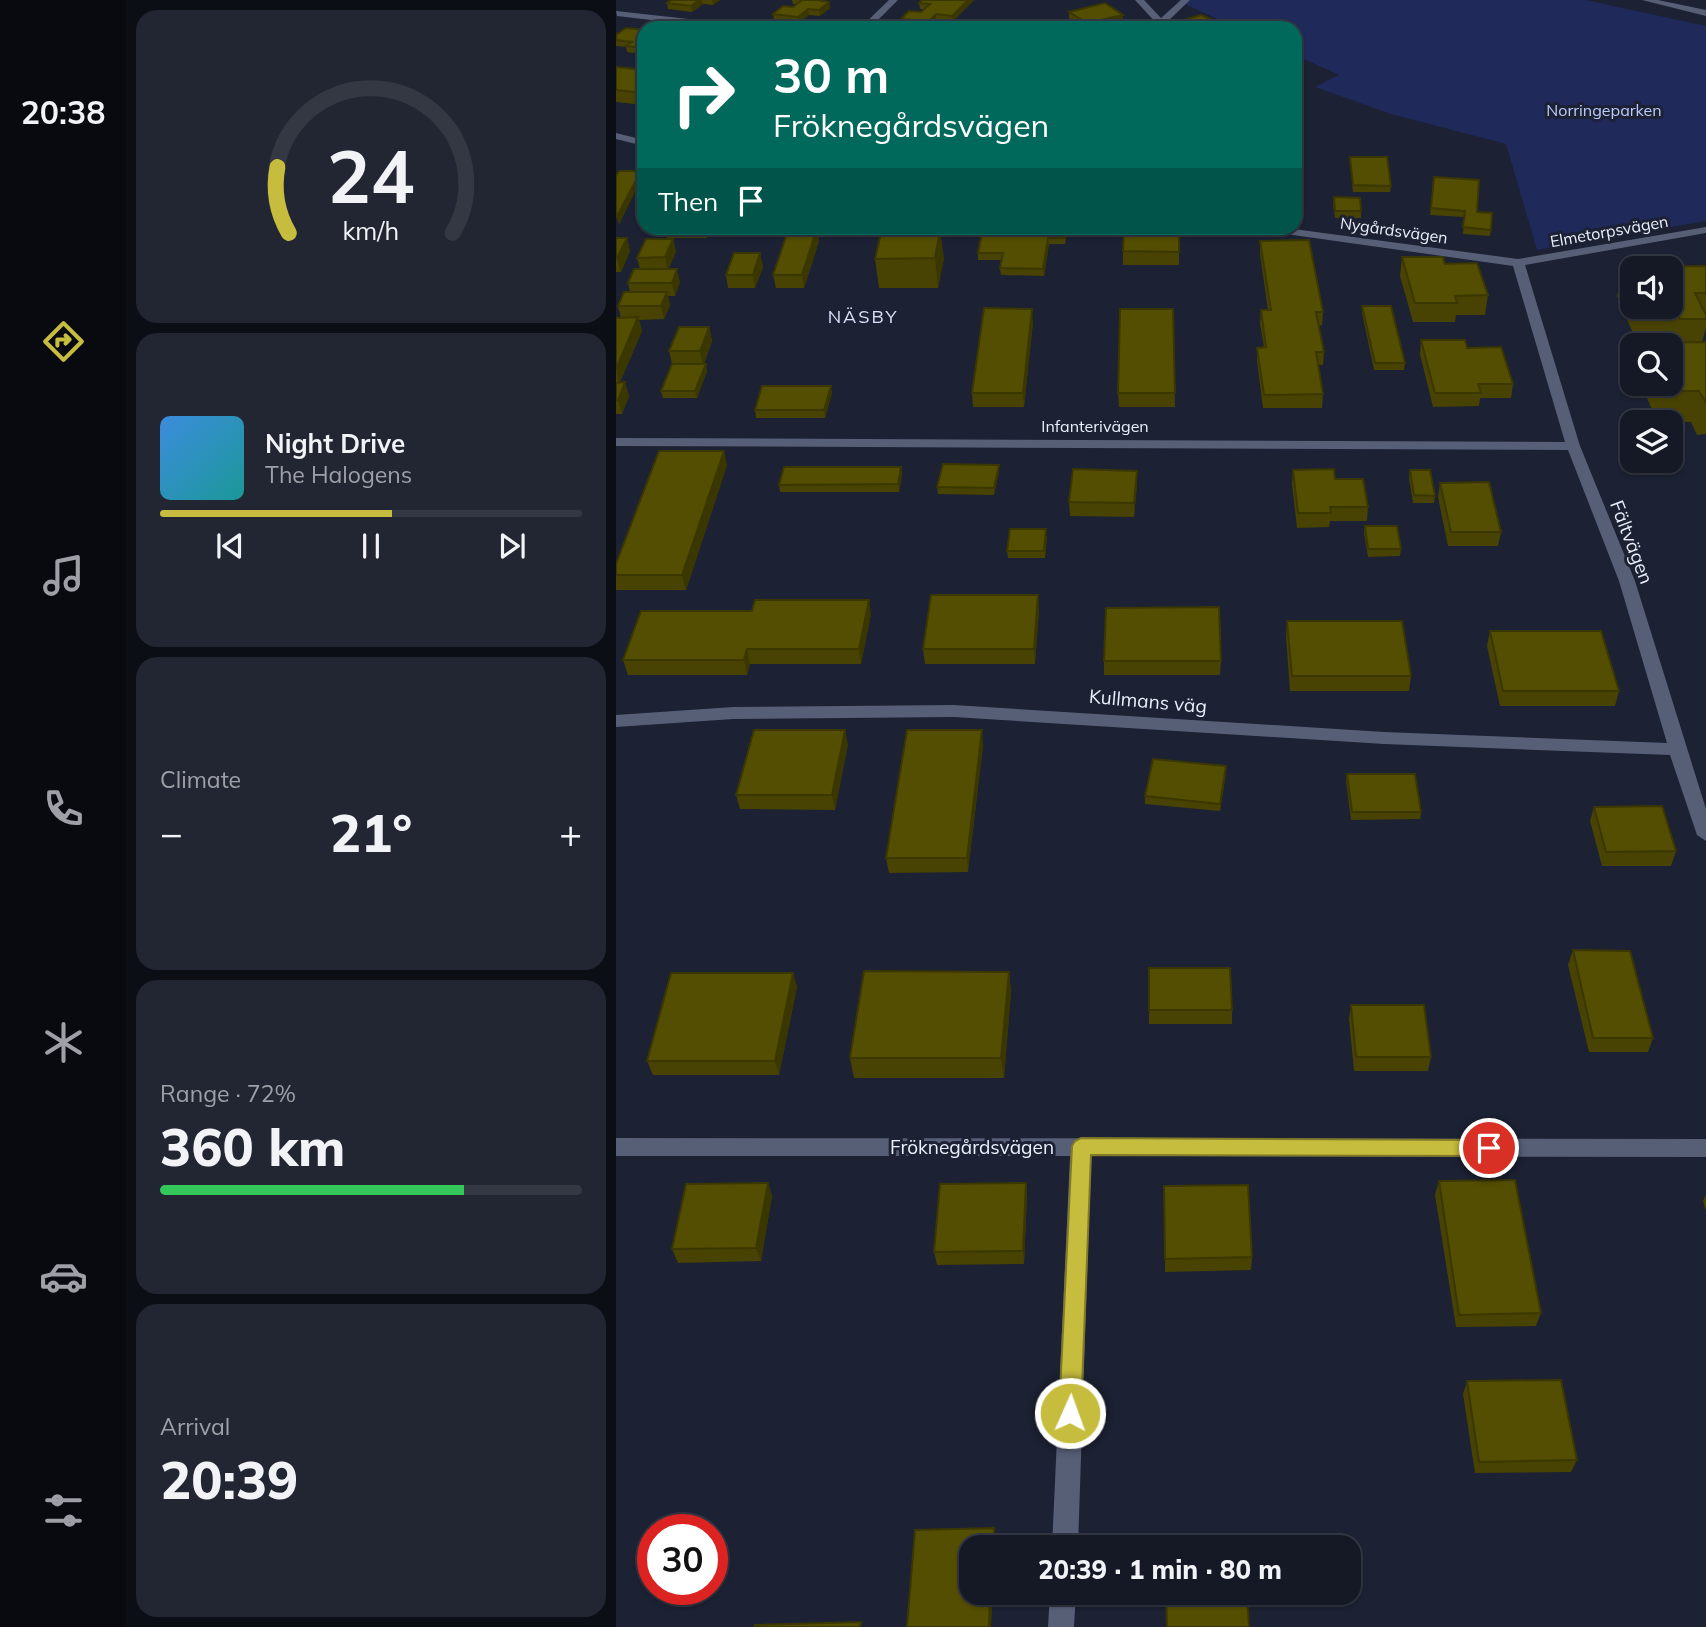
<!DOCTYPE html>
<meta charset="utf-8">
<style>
:root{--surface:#151926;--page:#222632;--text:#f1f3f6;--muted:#9da0a7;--line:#343843;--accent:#c6bc3d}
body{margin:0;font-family:Mulish,sans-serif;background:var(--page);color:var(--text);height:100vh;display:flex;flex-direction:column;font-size:26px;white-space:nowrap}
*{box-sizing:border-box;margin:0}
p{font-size:23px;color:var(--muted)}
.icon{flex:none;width:38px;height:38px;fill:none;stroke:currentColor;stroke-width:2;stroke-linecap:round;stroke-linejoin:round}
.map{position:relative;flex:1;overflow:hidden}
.drawer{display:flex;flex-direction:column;gap:10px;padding:10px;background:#0c0e15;width:490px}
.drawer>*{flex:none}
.top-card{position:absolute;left:21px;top:21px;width:665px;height:214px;border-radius:21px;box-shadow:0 2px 5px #0004,0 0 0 2px var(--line);background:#00695c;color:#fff;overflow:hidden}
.tools{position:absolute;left:1004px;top:256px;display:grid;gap:14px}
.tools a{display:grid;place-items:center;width:63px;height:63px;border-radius:14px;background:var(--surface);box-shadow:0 2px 5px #0004,0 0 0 2px var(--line);font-size:35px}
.speed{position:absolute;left:21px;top:1514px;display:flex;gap:14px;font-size:35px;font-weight:700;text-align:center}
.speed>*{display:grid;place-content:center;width:91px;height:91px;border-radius:50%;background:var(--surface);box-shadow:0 2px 5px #0004,0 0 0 2px var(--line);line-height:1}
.speed .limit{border:10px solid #d22;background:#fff;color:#111}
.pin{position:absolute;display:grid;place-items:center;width:60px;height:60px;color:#fff;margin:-30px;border:4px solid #fff;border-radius:50%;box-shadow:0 2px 7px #0007}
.me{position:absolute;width:77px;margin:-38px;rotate:2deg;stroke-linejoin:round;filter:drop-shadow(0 0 5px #0008)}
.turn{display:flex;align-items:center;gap:24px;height:147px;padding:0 21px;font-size:32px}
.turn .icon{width:91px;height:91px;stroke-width:2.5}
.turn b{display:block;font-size:49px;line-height:60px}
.then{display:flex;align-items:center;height:66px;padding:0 21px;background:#0003;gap:14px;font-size:26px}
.big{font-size:52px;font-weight:800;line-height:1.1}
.drawer .widget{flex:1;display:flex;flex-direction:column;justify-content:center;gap:10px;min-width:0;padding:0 24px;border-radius:21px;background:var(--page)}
.drawer .dial{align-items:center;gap:0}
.dial svg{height:182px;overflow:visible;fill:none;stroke:var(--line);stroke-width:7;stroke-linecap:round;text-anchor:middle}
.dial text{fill:var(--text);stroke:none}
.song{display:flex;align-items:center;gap:21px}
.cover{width:84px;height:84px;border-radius:10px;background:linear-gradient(135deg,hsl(210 70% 55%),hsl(180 70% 35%))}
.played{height:7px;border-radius:4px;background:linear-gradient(90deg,var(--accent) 55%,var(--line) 55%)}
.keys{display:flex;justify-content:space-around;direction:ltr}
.heat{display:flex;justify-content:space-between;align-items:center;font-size:38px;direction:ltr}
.charge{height:10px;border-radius:5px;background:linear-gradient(90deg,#34c759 72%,var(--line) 0)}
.trip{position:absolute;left:343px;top:1535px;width:402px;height:70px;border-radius:21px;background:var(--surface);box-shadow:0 2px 5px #0004,0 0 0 2px var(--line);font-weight:800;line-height:70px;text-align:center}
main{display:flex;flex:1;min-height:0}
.menu{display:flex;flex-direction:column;width:126px;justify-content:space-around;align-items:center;background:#080a0f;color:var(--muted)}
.menu .icon{width:49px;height:49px}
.menu .selected{color:var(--accent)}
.menu b{font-size:32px;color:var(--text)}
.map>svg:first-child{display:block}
.green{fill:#1f295a}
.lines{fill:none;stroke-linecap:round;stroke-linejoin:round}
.minor{fill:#575f77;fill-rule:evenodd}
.wall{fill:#484302;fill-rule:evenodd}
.shaded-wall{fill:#3b3701}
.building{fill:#544e02;stroke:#3b3701;stroke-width:2}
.route{fill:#c6bc3d;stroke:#817a28;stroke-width:2}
.labels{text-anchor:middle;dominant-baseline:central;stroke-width:6;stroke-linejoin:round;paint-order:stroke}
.far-park-label{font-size:16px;fill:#bdccfd;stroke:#1c2133}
.far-street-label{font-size:16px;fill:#ebeffb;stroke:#1c2133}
.far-neighbourhood-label{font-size:18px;letter-spacing:2px;fill:#dae2fb;stroke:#1c2133}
.street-label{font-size:19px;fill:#ebeffb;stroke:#1c2133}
</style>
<main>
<nav class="menu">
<b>20:38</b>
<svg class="icon selected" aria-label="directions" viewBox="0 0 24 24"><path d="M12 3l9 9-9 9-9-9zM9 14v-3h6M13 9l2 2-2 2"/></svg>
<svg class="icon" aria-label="music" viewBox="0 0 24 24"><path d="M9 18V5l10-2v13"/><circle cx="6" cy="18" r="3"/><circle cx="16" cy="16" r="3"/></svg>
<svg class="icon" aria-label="phone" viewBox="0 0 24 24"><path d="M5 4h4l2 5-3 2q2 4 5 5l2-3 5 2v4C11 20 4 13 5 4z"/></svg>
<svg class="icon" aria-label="climate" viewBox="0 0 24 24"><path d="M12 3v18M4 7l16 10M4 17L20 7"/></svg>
<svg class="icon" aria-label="car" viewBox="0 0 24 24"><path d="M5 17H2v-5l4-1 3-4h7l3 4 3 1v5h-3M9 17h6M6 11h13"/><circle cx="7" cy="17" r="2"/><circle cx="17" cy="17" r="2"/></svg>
<svg class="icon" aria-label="filters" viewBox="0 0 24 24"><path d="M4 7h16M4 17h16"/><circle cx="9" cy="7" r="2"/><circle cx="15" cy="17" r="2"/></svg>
</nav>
<section class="drawer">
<div class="widget dial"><svg viewBox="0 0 100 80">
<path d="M14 69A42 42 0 1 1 86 69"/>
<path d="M14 69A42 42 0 0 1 9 40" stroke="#c6bc3d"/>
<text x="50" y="56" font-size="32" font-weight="700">24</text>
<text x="50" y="72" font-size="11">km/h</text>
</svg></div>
<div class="widget">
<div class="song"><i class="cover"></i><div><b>Night Drive</b><p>The Halogens</p></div></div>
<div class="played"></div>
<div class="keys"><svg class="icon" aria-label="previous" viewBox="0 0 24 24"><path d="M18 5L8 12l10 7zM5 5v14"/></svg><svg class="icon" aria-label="pause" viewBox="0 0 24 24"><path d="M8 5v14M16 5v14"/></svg><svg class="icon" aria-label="next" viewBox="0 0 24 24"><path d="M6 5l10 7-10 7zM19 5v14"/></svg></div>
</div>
<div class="widget"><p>Climate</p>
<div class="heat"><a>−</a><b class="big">21°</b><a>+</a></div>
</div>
<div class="widget"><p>Range · 72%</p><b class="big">360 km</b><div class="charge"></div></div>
<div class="widget"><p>Arrival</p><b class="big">20:39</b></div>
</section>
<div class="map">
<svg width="1090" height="1627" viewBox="0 0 1090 1627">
<rect width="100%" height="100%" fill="#1c2133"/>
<polygon class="green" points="560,0 970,0 1090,26 1090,221 921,250 890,144 775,114 699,87 723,75 679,55 679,28 621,28"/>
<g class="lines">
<g class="minor">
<polygon points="273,0 282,0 254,28 244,28"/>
<polygon points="519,0 528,0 545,18 565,0 574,0 551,22 561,28 542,25"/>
<polygon points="1026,0 1042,0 1090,10 1090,16"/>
<polygon points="0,11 127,25 132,28 104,28 1,16"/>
<polygon points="0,133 28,140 28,146 0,139"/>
<polygon points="1090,227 1090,233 909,265 964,446 1019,581 1090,809 1090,841 1081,835 1054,755 768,744 338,717 117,719 0,727 0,715 117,707 338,705 768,732 1051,743 1003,581 952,450 0,446 0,438 949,442 897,266 649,231 643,228 670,228 902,259"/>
<polygon points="0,1138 1090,1139 1090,1157 475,1156 462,1547 436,1547 454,1156 0,1156"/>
<polygon points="434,1592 460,1592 458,1627 432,1627"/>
</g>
</g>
<g class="wall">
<polygon points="55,0 104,0 97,5 87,4 76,12 52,9 51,3"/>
<polygon points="176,0 209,0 207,1 213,2 214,8 204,16 193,15 183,23 158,20 157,14 177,7 181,4 177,4"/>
<polygon points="358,0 337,21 320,20 318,22 326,23 327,28 288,28 290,25 285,25 285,19 305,12 309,9 304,9 303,3"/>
<polygon points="453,12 507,21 476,28 469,28 453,18"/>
<polygon points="568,20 615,28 572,28 568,26"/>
<polygon points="28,30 28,54 11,52 10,47 0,46 0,35"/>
<polygon points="0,67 28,70 28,105 0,102"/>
<polygon points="734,157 775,186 774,192 737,192 734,163"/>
<polygon points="818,177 861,212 875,230 874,236 847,234 848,217 814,215"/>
<polygon points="718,197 745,211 745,218 719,218 717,204"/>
<polygon points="49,228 95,228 91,238 51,238"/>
<polygon points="181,228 208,228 207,229 201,229 203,241 188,288 160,288 157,275"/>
<polygon points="452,228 449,244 433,244 428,276 385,275 384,268 386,260 362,260 362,253"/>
<polygon points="547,232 563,232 563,265 507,265 507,251"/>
<polygon points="0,238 11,238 14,251 5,272 0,272"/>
<polygon points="57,239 60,252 52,269 64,282 59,296 52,296 54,305 48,319 23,320 26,331 4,382 13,396 6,414 0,414 0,318 5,318 2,306 14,292 12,283 24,269 21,258"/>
<polygon points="644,241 707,312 706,325 703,326 708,352 707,365 702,365 707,394 706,408 647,408 641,361 641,348 648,347 644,324 645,310 652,310 644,254"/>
<polygon points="144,253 147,267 139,288 112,288 110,275"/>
<polygon points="786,257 829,264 872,295 869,315 840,315 839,322 797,322 784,276"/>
<polygon points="328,258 322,288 263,288 259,259"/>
<path d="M1090,266V328L1086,342H1090V434L1081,435L1075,422H1041L1025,383H1055V345H1028V343L1053,342L1052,339L1020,340L1001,296L1008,267ZM1017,268L1055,306H1017Z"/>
<polygon points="746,306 789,363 788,370 758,370 746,313"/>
<polygon points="557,309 559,407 503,407 502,393"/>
<polygon points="417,322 408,407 357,407 356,393"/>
<polygon points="93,327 96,341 88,364 91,371 81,398 47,398 45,391 56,364 53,351"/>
<polygon points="805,340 851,348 897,384 895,398 864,398 863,406 817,407 804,354"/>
<polygon points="216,393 209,418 140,418 139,410"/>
<polygon points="111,465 70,590 0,590 0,564"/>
<polygon points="285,467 286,474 283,492 164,492 163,485"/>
<polygon points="677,470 719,479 752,507 751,521 714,521 713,527 681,528 676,484"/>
<polygon points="794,470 819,496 818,503 797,503 793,478"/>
<polygon points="521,471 521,485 518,517 454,516 453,502"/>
<polygon points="383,472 378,495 322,494 321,487"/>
<polygon points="824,483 885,532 882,546 832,546 822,497"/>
<polygon points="749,526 785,549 784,556 752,557 748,533"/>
<polygon points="431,536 429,558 392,558 391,551"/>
<polygon points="423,610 419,664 309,664 307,649"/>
<polygon points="255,614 245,664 134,664 131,675 12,675 7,660"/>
<polygon points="671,621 795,676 793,691 674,691 670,636"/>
<polygon points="874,631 1003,691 999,706 884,706 871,646"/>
<polygon points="488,661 605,661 604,675 488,675"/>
<polygon points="232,744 219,810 124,809 120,795"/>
<polygon points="367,745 352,872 273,873 270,858"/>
<polygon points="610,773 604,811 529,804 529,796"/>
<polygon points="731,774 805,812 804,819 735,820 730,781"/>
<polygon points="978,807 1060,851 1055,866 986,866 974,821"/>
<polygon points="957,950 1037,1038 1032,1052 973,1052 952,965"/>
<polygon points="533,968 616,1010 616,1024 533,1024"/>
<polygon points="393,972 395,992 388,1078 238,1078 234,1058"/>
<polygon points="177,973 181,987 163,1075 37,1075 31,1061"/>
<polygon points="735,1005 815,1057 812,1071 738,1071 733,1019"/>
<polygon points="823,1181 925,1313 920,1326 840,1327 819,1195"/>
<polygon points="152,1183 156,1196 145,1261 62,1263 56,1249"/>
<polygon points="410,1183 411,1196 408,1264 321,1265 318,1252"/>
<polygon points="548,1186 636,1257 635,1270 549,1272"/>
<polygon points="1090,1194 1090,1211 1087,1201"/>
<polygon points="851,1381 961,1460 955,1472 859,1473 847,1394"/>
</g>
<g class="shaded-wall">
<polygon points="83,0 86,0 87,4 76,12 75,6"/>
<polygon points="96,0 104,0 97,5"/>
<polygon points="352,0 358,0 337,21 336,16"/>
<polygon points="213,2 214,8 204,16 203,10"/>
<polygon points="192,9 193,15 183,23 182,17"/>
<polygon points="320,14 320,20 312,28 312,22"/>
<polygon points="507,15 507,21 476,28 471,28 471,23"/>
<polygon points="25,171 26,177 3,225 1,218"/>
<polygon points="89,228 95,228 91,238"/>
<polygon points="201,228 203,241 188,288 186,275"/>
<polygon points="324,229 328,258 322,288 319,258"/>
<polygon points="11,238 14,251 5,272 1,258"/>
<polygon points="432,238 433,244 428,276 427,269"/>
<polygon points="57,239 60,252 52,271 49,257"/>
<polygon points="144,253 147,267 139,288 137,275"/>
<polygon points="61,269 64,282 59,296 56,283"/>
<polygon points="51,292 54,305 48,319 45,306"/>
<polygon points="416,309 417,322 408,407 407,393"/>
<polygon points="22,317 26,331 3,383 0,369"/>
<polygon points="93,327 96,341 87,365 84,351"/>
<polygon points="90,364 91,371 81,398 79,391"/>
<polygon points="9,382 13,396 6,414 2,400"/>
<polygon points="215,386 216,393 209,418 208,410"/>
<polygon points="108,451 111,465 70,590 66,575"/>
<polygon points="383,465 383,472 378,495 378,488"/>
<polygon points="285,467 286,474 283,492 282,484"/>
<polygon points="521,471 521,485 518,517 518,503"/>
<polygon points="422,595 423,610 419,664 418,649"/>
<polygon points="253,600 255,614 245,664 243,649"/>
<polygon points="131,649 134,664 131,675 128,660"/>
<polygon points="229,730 232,744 219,810 216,795"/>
<polygon points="366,730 367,745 352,872 351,858"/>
<polygon points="393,972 395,992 388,1078 385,1058"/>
<polygon points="177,973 181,987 163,1075 159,1061"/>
<polygon points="152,1183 156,1196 145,1261 140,1248"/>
<polygon points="410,1183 411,1196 408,1264 407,1251"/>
<polygon points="378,1528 380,1539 380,1547 377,1547"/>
<polygon points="374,1592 377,1592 375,1627 373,1627"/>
</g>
<g class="building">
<polygon points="55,0 83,0 75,6 51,3"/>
<polygon points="186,0 201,0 213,2 203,10 192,9 182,17 157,14 167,6 177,7"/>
<polygon points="306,0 352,0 336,16 320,14 312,22 326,23 322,28 288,28 296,20 285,19 293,11 305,12 314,4 303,3"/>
<polygon points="489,3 507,15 471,23 453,12"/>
<polygon points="585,15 615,28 585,28 568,20"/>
<polygon points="10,28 28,30 28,32 25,34 28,35 28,48 10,46 16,42 0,40 0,35"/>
<polygon points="0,67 28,70 28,93 0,90"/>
<polygon points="734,157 771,157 775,186 737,185"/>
<polygon points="3,171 25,171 0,218 0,176"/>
<polygon points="818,177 863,180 861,212 876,213 875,230 847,227 849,211 815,208"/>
<polygon points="718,197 744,198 745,211 719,211"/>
<polygon points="173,228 201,228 186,275 157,275"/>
<polygon points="367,228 450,228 449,238 432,238 427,269 384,268 387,253 362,253"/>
<polygon points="508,228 547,228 547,232 563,232 563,252 507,251"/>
<polygon points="266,229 324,229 319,258 259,259"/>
<polygon points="0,238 11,238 1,258 0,258"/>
<polygon points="30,239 57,239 49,257 21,258"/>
<polygon points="693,240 707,312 700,312 708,352 700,352 707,394 648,395 641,348 650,347 645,310 655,310 644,241"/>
<polygon points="118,253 144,253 137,275 110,275"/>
<polygon points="786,257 827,257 829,264 861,263 872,295 839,296 841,303 799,303"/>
<polygon points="1090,266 1090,293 1079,293 1090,315 1090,319 1064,319 1059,309 1027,309 1026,306 1055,306 1055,268 1017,268 1017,286 1008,267"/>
<polygon points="18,269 61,269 56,283 12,283"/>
<polygon points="8,292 51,292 45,306 2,306"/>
<polygon points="746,306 775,306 789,363 759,363"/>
<polygon points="368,308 416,309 407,393 356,393"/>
<polygon points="504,309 557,309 559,393 502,393"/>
<polygon points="22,317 0,369 0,318"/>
<polygon points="63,327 93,327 84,351 53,351"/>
<polygon points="805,340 849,340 851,348 885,347 897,384 862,384 865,393 819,393"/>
<polygon points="1090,342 1090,403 1083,391 1049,391 1046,383 1055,383 1055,345 1029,345 1028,343"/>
<polygon points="56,364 90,364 79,391 45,391"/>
<polygon points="9,382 2,400 0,400 0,383"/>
<polygon points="146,386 215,386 208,410 139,410"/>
<polygon points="43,451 108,451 66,575 0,575 0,564"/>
<polygon points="327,464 383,465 378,488 321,487"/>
<polygon points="168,467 285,467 282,484 163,485"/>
<polygon points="457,469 521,471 518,503 453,502"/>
<polygon points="718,469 719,479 747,479 752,507 714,507 715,513 682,513 677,470"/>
<polygon points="794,470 814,470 819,496 798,495"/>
<polygon points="873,482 885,532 835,532 824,483"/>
<polygon points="749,526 781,526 785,549 752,549"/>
<polygon points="394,529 430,529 428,551 391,551"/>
<polygon points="315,595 422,595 418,649 307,649"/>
<polygon points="139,600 253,600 243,649 131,649 128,660 7,660 25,611 136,611"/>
<polygon points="603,607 605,661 488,661 490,608"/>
<polygon points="671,621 786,621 795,676 676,676"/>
<polygon points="874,631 985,631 1003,691 887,691"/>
<polygon points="138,730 229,730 216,795 120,795"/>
<polygon points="291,730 366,730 351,858 270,858"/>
<polygon points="537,759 610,766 604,804 529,796"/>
<polygon points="731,774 799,774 805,812 736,812"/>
<polygon points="1046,806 1060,851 990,852 978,807"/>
<polygon points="957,950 1014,951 1037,1038 977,1038"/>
<polygon points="533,968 614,968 616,1010 533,1010"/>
<polygon points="248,971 393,972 385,1058 234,1058"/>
<polygon points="55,973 177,973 159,1061 31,1061"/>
<polygon points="735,1005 808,1005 815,1057 740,1057"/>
<polygon points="899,1180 925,1313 843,1315 823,1181"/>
<polygon points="152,1183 140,1248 56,1249 70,1184"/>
<polygon points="410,1183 407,1251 318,1252 324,1184"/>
<polygon points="632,1185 636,1257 549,1259 548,1186"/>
<polygon points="945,1380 961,1460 863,1462 851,1381"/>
<polygon points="378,1528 377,1547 355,1547 355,1592 374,1592 373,1627 291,1627 299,1530"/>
<polygon points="550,1592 631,1592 633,1627 551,1627"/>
<polygon points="245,1622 244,1627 139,1627 139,1625"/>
</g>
<polygon class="route" points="465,1138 873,1140 879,1142 882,1148 879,1154 873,1156 475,1155 465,1413 462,1421 454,1424 447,1421 443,1413 456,1146 459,1141"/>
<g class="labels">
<g class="far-park-label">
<text x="988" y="110">Norringeparken</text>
</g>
<g class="far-street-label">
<text transform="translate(778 230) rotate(8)">Nygårdsvägen</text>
<text transform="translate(993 231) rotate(-10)">Elmetorpsvägen</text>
<text x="479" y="426">Infanterivägen</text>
</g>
<g class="far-neighbourhood-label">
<text x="247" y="316">NÄSBY</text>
</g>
<g class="street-label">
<text transform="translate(1016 542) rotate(69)">Fältvägen</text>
<text transform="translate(532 701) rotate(5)">Kullmans väg</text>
<text x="356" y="1147">Fröknegårdsvägen</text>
</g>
</g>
</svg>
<div class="tools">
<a><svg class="icon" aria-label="sound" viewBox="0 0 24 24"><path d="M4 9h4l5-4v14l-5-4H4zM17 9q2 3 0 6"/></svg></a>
<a><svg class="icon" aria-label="search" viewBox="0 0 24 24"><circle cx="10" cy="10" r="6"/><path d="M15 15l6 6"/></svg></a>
<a><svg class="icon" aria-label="layers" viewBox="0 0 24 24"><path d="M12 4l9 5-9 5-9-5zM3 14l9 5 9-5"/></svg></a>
</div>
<div class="speed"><div class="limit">30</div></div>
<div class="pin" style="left:873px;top:1148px;background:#d93025"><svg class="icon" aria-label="arrive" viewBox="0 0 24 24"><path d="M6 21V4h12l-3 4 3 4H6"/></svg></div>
<svg class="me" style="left:454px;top:1413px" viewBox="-20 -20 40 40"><circle r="17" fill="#c6bc3d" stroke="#fff" stroke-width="3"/><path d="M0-11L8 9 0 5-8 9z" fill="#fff"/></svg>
<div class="trip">20:39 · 1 min · 80 m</div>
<div class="top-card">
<div class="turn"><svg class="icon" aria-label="right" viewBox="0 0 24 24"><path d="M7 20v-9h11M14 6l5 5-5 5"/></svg><div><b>30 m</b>Fröknegårdsvägen</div></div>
<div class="then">Then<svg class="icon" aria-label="arrive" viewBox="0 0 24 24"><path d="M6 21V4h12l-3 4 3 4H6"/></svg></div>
</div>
</div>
</main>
